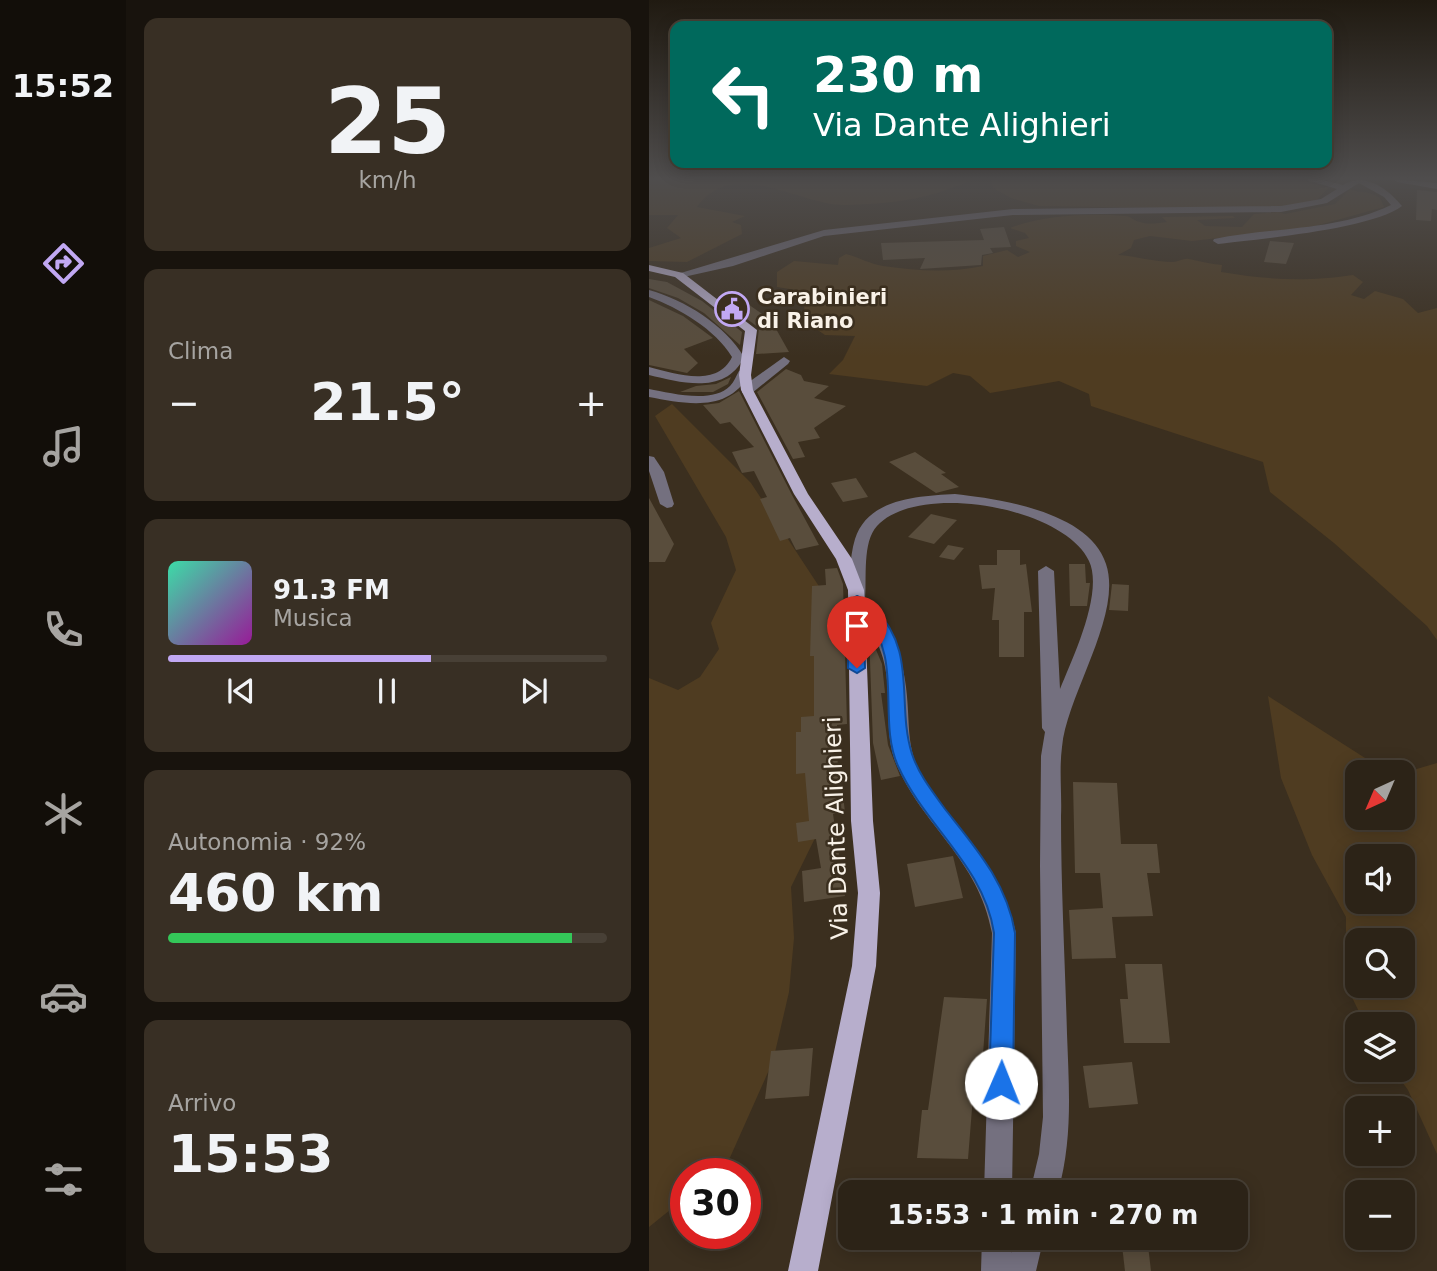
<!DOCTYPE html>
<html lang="it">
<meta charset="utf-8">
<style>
:root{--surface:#2c2317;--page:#382f24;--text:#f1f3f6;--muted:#a6a4a1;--line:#484036;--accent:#c1a8f3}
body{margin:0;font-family:"DejaVu Sans",sans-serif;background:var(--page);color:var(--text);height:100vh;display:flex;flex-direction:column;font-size:26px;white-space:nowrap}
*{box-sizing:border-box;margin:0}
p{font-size:23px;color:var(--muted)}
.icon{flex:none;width:38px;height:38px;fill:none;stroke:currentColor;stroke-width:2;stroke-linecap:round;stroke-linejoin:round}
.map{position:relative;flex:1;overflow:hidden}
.side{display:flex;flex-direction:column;gap:18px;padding:18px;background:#18130d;width:523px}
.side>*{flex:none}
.banner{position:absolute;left:21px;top:21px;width:662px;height:147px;border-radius:14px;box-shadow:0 4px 18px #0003,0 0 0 2px var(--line);background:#00695c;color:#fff;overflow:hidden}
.needle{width:46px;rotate:224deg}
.buttons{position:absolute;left:696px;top:760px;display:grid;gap:14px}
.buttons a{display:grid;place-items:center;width:70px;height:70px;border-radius:14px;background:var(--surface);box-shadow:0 4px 18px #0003,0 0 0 2px var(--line);font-size:35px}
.speed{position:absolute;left:21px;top:1158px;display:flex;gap:14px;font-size:35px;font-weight:700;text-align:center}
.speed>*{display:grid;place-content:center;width:91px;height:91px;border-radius:50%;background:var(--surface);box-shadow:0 4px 18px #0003,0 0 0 2px var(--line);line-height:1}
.speed .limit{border:10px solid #d22;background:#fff;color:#111}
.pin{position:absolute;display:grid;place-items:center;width:60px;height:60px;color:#fff;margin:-72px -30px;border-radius:50% 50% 50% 0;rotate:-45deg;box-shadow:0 0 7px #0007}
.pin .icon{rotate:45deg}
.me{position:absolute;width:77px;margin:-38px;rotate:1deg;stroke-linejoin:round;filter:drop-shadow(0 0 5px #0008)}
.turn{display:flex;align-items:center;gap:24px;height:147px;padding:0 28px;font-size:32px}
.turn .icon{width:91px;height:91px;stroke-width:2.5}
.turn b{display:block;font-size:49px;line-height:60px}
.big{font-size:52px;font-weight:700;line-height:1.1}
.side .widget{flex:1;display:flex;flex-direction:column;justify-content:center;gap:10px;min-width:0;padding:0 24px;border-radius:14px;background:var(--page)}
.side .dial{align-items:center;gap:0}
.dial b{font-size:91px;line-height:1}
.song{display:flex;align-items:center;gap:21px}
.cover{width:84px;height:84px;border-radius:10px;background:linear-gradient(135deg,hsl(160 70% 55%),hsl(300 70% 35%))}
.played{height:7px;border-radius:4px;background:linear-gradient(90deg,var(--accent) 60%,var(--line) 60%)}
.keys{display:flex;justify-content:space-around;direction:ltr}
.heat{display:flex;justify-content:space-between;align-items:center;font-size:38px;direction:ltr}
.charge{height:10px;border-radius:5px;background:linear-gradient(90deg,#34c759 92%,var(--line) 0)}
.trip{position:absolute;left:189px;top:1180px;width:410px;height:70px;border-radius:14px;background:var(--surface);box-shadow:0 4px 18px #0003,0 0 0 2px var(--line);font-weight:700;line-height:70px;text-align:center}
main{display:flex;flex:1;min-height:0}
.dock{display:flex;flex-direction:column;width:126px;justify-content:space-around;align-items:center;background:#120e09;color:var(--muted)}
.dock .icon{width:49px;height:49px}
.dock .selected{color:var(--accent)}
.dock b{font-size:32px;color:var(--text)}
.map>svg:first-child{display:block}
.green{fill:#4f3c21;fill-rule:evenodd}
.building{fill:#594d3c}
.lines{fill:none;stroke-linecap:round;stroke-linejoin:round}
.minor{fill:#74707f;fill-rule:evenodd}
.major{fill:#b7aecc;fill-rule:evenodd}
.route{fill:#1a73e8;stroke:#114b97;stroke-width:2}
.labels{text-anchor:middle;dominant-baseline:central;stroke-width:5;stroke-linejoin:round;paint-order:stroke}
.far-poi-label{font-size:21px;font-weight:bold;fill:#f9f2e8;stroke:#3b2f1f;text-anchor:start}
.street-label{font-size:24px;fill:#f9f2e8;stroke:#3b2f1f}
</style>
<main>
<nav class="dock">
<b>15:52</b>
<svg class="icon selected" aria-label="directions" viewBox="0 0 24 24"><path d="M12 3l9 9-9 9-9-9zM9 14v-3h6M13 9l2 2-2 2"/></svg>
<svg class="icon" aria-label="music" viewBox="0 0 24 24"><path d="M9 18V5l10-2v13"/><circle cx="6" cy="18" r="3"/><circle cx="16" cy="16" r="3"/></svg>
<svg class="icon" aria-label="phone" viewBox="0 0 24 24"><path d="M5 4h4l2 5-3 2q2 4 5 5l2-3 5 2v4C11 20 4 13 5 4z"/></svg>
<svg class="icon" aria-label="climate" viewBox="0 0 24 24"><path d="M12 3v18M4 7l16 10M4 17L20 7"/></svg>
<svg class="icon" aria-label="car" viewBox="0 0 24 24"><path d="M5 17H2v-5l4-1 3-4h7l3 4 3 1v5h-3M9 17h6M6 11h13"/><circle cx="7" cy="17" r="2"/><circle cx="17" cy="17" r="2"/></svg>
<svg class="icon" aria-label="filters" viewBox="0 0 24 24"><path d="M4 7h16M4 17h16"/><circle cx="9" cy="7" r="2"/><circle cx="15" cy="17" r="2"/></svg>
</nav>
<section class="side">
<div class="widget dial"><b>25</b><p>km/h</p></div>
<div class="widget"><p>Clima</p>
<div class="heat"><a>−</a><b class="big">21.5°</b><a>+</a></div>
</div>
<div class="widget">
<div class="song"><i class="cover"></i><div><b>91.3 FM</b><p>Musica</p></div></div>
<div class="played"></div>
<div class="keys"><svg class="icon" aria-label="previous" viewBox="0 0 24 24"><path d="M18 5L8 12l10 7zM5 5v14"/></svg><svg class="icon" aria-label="pause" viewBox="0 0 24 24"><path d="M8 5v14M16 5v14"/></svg><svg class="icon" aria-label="next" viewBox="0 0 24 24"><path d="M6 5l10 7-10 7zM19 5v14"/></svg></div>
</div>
<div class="widget"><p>Autonomia · 92%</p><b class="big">460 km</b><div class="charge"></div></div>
<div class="widget"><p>Arrivo</p><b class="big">15:53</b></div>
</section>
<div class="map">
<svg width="788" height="1271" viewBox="0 0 788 1271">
<rect width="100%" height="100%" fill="#3b2f1f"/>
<g class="green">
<path d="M0,179H329C315,183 302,188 288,193C259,202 227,204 198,205C152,207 86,155 48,207L96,216L83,222L92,225L93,234L38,262L0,261V248L32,238L18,228L29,215H0Z"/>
<polygon points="336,179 647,179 679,188 668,200 636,206 583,209 390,206 362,198 344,188 342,180"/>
<path d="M701,189C711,194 717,189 731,198L735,207L666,226L633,231L543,241L501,236L485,240L482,248L469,255C487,256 505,262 524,262C529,262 535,258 540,259C551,261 561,264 573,265L572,272C621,280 655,282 704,275L714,282L702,295L715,299L726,291L754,299L769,313L788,308V640L778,626L685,543L621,492L614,462L442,406L440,394L410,381L341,393L321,376L304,373L278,386L180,374L194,360L206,336L176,335L154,320L156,301L153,291L128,287V272L145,261L189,265L190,258L197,254C209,257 221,264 234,266C268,271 301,273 334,266V256L358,250L369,257L381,252L367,246V241L380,238L376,233L361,228C395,215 440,213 476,216C482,216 485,221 491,222C499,225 510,223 518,222L513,217L584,216L586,218L548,220L556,226L593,227L605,214L629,212L636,214L686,204Z"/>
<polygon points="23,404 102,483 181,603 169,832 142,887 145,938 140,992 124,1061 79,1162 64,1174 37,1174 37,1197 0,1227 0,678 29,690 51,677 70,649 62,623 87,570 77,537 6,416"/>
<path d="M619,696L738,772H709V817H754V773L788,763V1154L759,1090L744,1069H754V1024H716L697,985V917L663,855L632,778ZM709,856H754V901H709ZM709,940H754V985H709Z"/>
</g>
<g class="building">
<polygon points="768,190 788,192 788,210 783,209 782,221 767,220"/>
<polygon points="355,227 362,247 341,248 344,253 333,255 332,265 271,269 276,258 234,260 232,243 335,240 331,229"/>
<polygon points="621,241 645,243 637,264 615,262"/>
<polygon points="0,279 18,282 53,301 93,332 91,345 55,313 29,298 0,288"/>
<polygon points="83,293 122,320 140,352 107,354 110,328 69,297"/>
<polygon points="0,300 34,316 64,338 35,349 49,363 38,373 0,365"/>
<polygon points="137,369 152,375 155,381 180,386 165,398 197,406 165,428 171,438 149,442 156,457 144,459 108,392"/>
<polygon points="82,377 79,384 64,392 31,392 47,386 67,384"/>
<polygon points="90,391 143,495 170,545 147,550 141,538 131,541 111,499 118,497 105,471 93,473 83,452 105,447 81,422 71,424 54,405 70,403"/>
<polygon points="266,452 297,473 292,474 310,487 287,493 240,462"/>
<polygon points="207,478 219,497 194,502 182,483"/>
<polygon points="0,498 25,544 16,562 0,562"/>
<polygon points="282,514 308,520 285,544 259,537"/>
<polygon points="299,545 315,548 305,560 290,557"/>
<polygon points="348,550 371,550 371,565 377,564 383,612 375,612 375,657 350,657 350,620 343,620 346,588 333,589 330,565 348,565"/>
<polygon points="420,564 436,564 437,583 441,583 438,606 421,606"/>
<polygon points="188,568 194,584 198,724 188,725 189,780 192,780 196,812 184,814 196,896 155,902 153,871 172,868 167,839 149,842 147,823 160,821 156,773 147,774 147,732 152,732 152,717 165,716 165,656 161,656 163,586 177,585 176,569"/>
<polygon points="463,584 480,585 479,611 460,610"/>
<polygon points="220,633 233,664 236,693 232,693 239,745 251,776 232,780 224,743"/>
<polygon points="424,782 468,783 472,844 508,844 511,873 498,873 504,916 463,917 467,958 423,959 420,910 454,908 451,873 426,873"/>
<polygon points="304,856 314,898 266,907 258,864"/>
<polygon points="476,964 513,964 521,1043 475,1043 471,999 479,999"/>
<polygon points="295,997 338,999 331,1096 324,1096 319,1159 268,1158 273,1110 279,1110"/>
<polygon points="164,1048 160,1096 116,1099 122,1051"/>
<polygon points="483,1062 489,1104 440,1108 434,1066"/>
<polygon points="472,1237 498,1237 502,1271 476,1271"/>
</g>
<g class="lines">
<g class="minor">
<path d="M655,179H670L694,185C716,172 738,188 753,206C723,229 610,239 569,244L564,241L565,239C624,227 688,231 742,205L735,197L710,183L678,203L632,212L364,215L175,236L84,266L30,278L25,275L175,230L364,209L632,206L672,199L688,189Z"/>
<polygon points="744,179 788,183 788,189 748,182"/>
<path d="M0,290C36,300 76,325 95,357C77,395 33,383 0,375V367C27,374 68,388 83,357C66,329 30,308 0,297Z"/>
<polygon points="135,357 141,361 139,364 103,393 93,393 93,387"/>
<path d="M94,370L100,374C80,413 37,404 0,397V389C21,393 64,404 81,386C85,382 87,376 90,371Z"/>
<polygon points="0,456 5,457 15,472 25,504 23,507 18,508 11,504 0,471"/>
<path d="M306,494C351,499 441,512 457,564C474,615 418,694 413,747C410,770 413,794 412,816C412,889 416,961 418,1034C420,1088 424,1139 409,1192H381L390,1154L394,1117L391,866L392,756L396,732L393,728L389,571L397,566L405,571L411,689C423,659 455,593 440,561C415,507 269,481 228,526C213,542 218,579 216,599C248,631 257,667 259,711C260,729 260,747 267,764C298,829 350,854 367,933L363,1192H335L343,933C329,857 273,827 246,761C238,739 240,715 239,692C237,648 224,633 200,600C201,580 200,559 206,539C219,498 270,496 306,494Z"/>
<polygon points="333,1237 363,1237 362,1253 366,1237 395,1237 387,1271 332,1271"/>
</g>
<polygon class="major" points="0,265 34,273 108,330 102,375 104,390 159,494 203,559 215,590 224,821 231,893 227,966 169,1271 139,1271 203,966 209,893 202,821 199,590 187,559 145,494 92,390 90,375 96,331 26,277 0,271"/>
</g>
<linearGradient id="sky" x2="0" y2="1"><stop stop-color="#201a11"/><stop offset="0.5" stop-color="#4f4d4d"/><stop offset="1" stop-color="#4f4d4d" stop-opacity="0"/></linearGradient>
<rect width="788" height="357" fill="url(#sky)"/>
<path class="route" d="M208,596C215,598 219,603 225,608C269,651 247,704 263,754C270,775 283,791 296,809C326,847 358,883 366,933L364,1083L360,1090L352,1093L343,1090L340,1083L345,933C335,866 276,826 249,766C228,720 255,656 215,616L216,668L208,673L199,668L200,600Z"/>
<defs>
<g id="civic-ring" transform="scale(1.75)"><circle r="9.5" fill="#3b2f1f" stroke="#c1a8f3" stroke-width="1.5"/><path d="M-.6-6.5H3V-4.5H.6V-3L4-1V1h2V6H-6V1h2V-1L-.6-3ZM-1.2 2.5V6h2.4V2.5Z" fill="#c1a8f3"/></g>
</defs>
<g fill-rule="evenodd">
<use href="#civic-ring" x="83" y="309"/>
</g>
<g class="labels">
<g class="far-poi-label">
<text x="108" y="297">Carabinieri<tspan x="108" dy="24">di Riano</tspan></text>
</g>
<g class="street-label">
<text transform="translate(187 828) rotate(-92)">Via Dante Alighieri</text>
</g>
</g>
</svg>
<div class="buttons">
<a><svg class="needle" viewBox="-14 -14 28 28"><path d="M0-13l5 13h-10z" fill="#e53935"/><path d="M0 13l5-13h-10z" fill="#a6a4a1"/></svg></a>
<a><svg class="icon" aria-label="sound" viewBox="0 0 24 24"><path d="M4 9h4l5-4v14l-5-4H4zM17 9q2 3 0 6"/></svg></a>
<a><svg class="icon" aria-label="search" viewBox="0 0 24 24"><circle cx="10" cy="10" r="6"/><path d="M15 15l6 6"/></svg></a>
<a><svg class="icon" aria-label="layers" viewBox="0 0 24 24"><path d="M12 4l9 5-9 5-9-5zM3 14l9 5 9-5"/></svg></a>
<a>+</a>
<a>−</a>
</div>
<div class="speed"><div class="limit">30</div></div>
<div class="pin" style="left:208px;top:668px;background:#d93025"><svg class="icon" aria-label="arrive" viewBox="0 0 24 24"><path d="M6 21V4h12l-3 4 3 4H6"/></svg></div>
<svg class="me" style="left:352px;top:1083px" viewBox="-20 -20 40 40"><circle r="19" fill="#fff"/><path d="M0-13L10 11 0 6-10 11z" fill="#1a73e8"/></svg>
<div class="trip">15:53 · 1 min · 270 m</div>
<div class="banner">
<div class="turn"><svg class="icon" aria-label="left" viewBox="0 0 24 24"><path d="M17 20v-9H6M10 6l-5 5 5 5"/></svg><div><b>230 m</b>Via Dante Alighieri</div></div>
</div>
</div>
</main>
